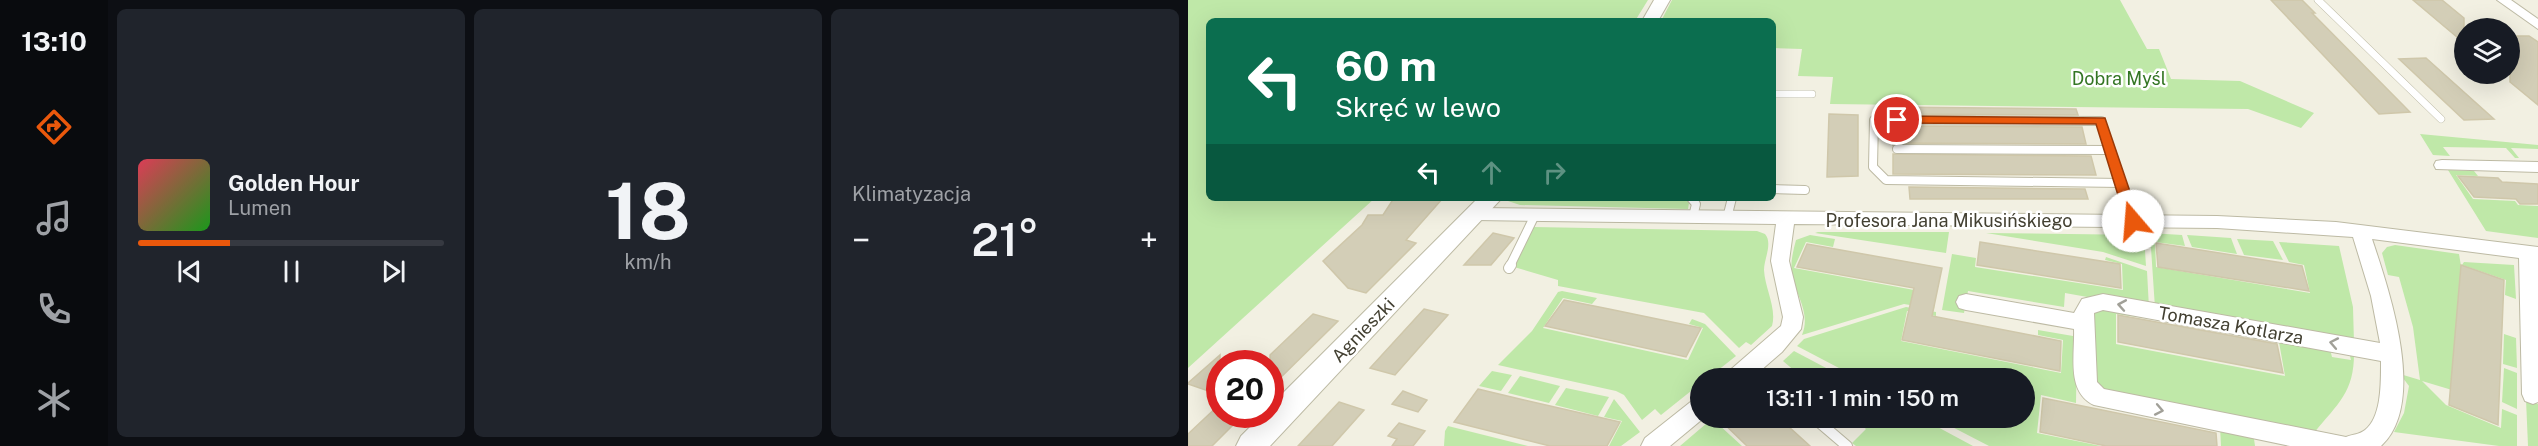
<!DOCTYPE html>
<html lang="pl">
<meta charset="utf-8">
<style>
:root{--surface:#171b24;--page:#20242c;--text:#f1f3f6;--muted:#9ea1a6;--line:#363941;--accent:#ea580c}
body{margin:0;font-family:"Public Sans",sans-serif;background:var(--page);color:var(--text);height:100vh;display:flex;flex-direction:column;font-size:22px;white-space:nowrap}
*{box-sizing:border-box;margin:0}
p{font-size:20px;color:var(--muted)}
.icon{flex:none;width:33px;height:33px;fill:none;stroke:currentColor;stroke-width:2;stroke-linecap:round;stroke-linejoin:round}
.map{position:relative;flex:1;overflow:hidden}
.details{display:flex;flex-direction:column;gap:9px;padding:9px;background:#0d0f14;width:1080px}
.details>*{flex:none}
.hud{position:absolute;left:18px;top:18px;width:570px;height:183px;border-radius:9px;box-shadow:0 6px 24px #0002;background:#0b6e4f;color:#fff;overflow:hidden}
.tools{position:absolute;left:1266px;top:18px;display:grid;gap:12px}
.tools a{display:grid;place-items:center;width:66px;height:66px;border-radius:50%;background:var(--surface);box-shadow:0 6px 24px #0002;font-size:30px}
.speed{position:absolute;left:18px;top:350px;display:flex;gap:12px;font-size:30px;font-weight:700;text-align:center}
.speed>*{display:grid;place-content:center;width:78px;height:78px;border-radius:50%;background:var(--surface);box-shadow:0 6px 24px #0002;line-height:1}
.speed .limit{border:9px solid #d22;background:#fff;color:#111}
.pin{position:absolute;display:grid;place-items:center;width:51px;height:51px;color:#fff;margin:-26px;border:3px solid #fff;border-radius:50%;box-shadow:0 2px 6px #0007}
.me{position:absolute;width:66px;margin:-33px;rotate:342deg;stroke-linejoin:round;filter:drop-shadow(0 0 4px #0008)}
.turn{display:flex;align-items:center;gap:21px;height:126px;padding:0 30px;font-size:27px}
.turn .icon{width:78px;height:78px;stroke-width:2.5}
.turn b{display:block;font-size:42px;line-height:51px}
.lanes{display:flex;align-items:center;height:57px;padding:0 30px;background:#0003;justify-content:center;gap:30px;direction:ltr}
.lanes .off{opacity:.35}
.big{font-size:45px;font-weight:600;line-height:1.1}
.details .tile{flex:1;display:flex;flex-direction:column;justify-content:center;gap:9px;min-width:0;padding:0 21px;border-radius:9px;background:var(--page)}
.details .dial{align-items:center;gap:0}
.dial b{font-size:78px;line-height:1}
.song{display:flex;align-items:center;gap:18px}
.cover{width:72px;height:72px;border-radius:9px;background:linear-gradient(135deg,hsl(350 70% 55%),hsl(120 70% 35%))}
.played{height:6px;border-radius:3px;background:linear-gradient(90deg,var(--accent) 30%,var(--line) 30%)}
.keys{display:flex;justify-content:space-around;direction:ltr}
.heat{display:flex;justify-content:space-between;align-items:center;font-size:33px;direction:ltr}
.details .tiles{flex:1;display:grid;gap:9px;grid-template-columns:repeat(3,1fr)}
.trip{position:absolute;left:502px;top:368px;width:345px;height:60px;border-radius:30px;background:var(--surface);box-shadow:0 6px 24px #0002;font-weight:600;line-height:60px;text-align:center}
main{display:flex;flex:1;min-height:0}
.tab-bar{display:flex;flex-direction:column;width:108px;justify-content:space-around;align-items:center;background:#090b0e;color:var(--muted)}
.tab-bar .icon{width:42px;height:42px}
.tab-bar .active{color:var(--accent)}
.tab-bar b{font-size:27px;color:var(--text)}
.map>svg:first-child{display:block}
.green{fill:#bfe8a8}
.building{fill:#d3ceb7;stroke:#cfc7aa;stroke-width:1.5}
.lines{fill:none;stroke-linecap:round;stroke-linejoin:round}
.service-far2-casing{stroke:#bdbaa4;stroke-width:8}
.service-far1-casing{stroke:#bdbaa4;stroke-width:10}
.service-casing{stroke:#bdbaa4;stroke-width:12}
.minor-casing{stroke:#bdbaa4;stroke-width:2}
.tertiary-casing{stroke:#bdbaa4;stroke-width:2}
.service-far2{stroke:#fff;stroke-width:7}
.service-far1{stroke:#fff;stroke-width:8}
.service{stroke:#fff;stroke-width:10}
.minor{fill:#fff;fill-rule:evenodd}
.tertiary{fill:#fff;fill-rule:evenodd}
.oneway{stroke:#a1a098}
.route{fill:#ea580c;stroke:#983908;stroke-width:1.5}
.labels{text-anchor:middle;dominant-baseline:central;stroke-width:5;stroke-linejoin:round;paint-order:stroke}
.park-label{font-size:18px;fill:#347624;stroke:#fff}
.street-label{font-size:18px;fill:#434032;stroke:#fff}
</style>
<main>
<nav class="tab-bar">
<b>13:10</b>
<svg class="icon active" aria-label="directions" viewBox="0 0 24 24"><path d="M12 3l9 9-9 9-9-9zM9 14v-3h6M13 9l2 2-2 2"/></svg>
<svg class="icon" aria-label="music" viewBox="0 0 24 24"><path d="M9 18V5l10-2v13"/><circle cx="6" cy="18" r="3"/><circle cx="16" cy="16" r="3"/></svg>
<svg class="icon" aria-label="phone" viewBox="0 0 24 24"><path d="M5 4h4l2 5-3 2q2 4 5 5l2-3 5 2v4C11 20 4 13 5 4z"/></svg>
<svg class="icon" aria-label="climate" viewBox="0 0 24 24"><path d="M12 3v18M4 7l16 10M4 17L20 7"/></svg>
</nav>
<section class="details">
<div class="tiles">
<div class="tile">
<div class="song"><i class="cover"></i><div><b>Golden Hour</b><p>Lumen</p></div></div>
<div class="played"></div>
<div class="keys"><svg class="icon" aria-label="previous" viewBox="0 0 24 24"><path d="M18 5L8 12l10 7zM5 5v14"/></svg><svg class="icon" aria-label="pause" viewBox="0 0 24 24"><path d="M8 5v14M16 5v14"/></svg><svg class="icon" aria-label="next" viewBox="0 0 24 24"><path d="M6 5l10 7-10 7zM19 5v14"/></svg></div>
</div>
<div class="tile dial"><b>18</b><p>km/h</p></div>
<div class="tile"><p>Klimatyzacja</p>
<div class="heat"><a>−</a><b class="big">21°</b><a>+</a></div>
</div>
</div>
</section>
<div class="map">
<svg width="1350" height="446" viewBox="0 0 1350 446">
<rect width="100%" height="100%" fill="#f2f0e2"/>
<g class="green">
<polygon points="0,0 460,0 447,21 21,21 21,198 187,198 0,368"/>
<polygon points="484,0 932,0 959,49 971,49 983,79 1052,81 1126,113 1113,128 1060,109 642,104 645,77 610,76 614,49 585,48 585,21 473,21"/>
<polygon points="1232,134 1350,145 1350,149 1323,148 1331,158 1327,158 1318,148 1255,147 1262,156 1245,155"/>
<polygon points="1260,170 1286,171 1290,176 1268,175 1285,199 1327,201 1330,205 1350,206 1350,238 1298,231"/>
<polygon points="321,198 498,198 501,203 500,209 332,205 320,201"/>
<path d="M345,227L569,231L577,234C585,243 576,259 576,270C577,289 589,308 584,326L563,345L558,342L551,348L516,313L370,286V280L326,267Z"/>
<polygon points="630,232 761,232 758,253 627,233"/>
<polygon points="798,233 956,235 958,266 915,252"/>
<polygon points="962,233 994,235 997,246 967,242 968,267 1122,293 1116,265 1101,262 1091,242 1151,246 1165,307 1166,343 967,308"/>
<path d="M622,235L647,239L645,247L618,242L606,268L748,294L746,309L716,304L614,335C623,313 608,296 604,274C602,263 605,251 608,240Z"/>
<polygon points="999,235 1043,238 1049,254 1004,247"/>
<polygon points="1049,239 1085,241 1095,260 1056,255"/>
<polygon points="1207,245 1271,254 1273,266 1264,390 1234,381 1258,405 1313,428 1314,409 1329,415 1329,446 1311,446 1206,432 1216,413 1221,386 1212,374 1232,380 1225,327 1211,277 1200,275 1194,253 1199,247"/>
<polygon points="764,254 788,258 787,267 935,290 934,264 917,260 918,257 959,271 961,308 877,293 876,307 780,291 776,313 754,310"/>
<polygon points="1276,262 1326,265 1328,299 1317,295 1318,280 1274,265"/>
<polygon points="374,291 409,298 404,304 375,298 355,328 500,360 515,328 501,324 504,319 517,324 548,356 520,378 513,378 513,383 473,415 467,409 454,420 436,395 428,391 310,365 344,331 370,292"/>
<polygon points="718,307 748,312 748,316 719,311 713,341 873,373 875,340 850,335 850,330 885,336 889,342 888,403 853,395 849,433 913,446 801,446 745,417 837,417 837,378 670,378 609,346 616,339"/>
<path d="M903,308L963,313V319L928,314V344L1097,376L1091,342L1141,345L1144,357L1163,360L1160,348L1166,349C1167,392 1151,402 1126,433L906,390Z"/>
<polygon points="1316,334 1328,338 1329,368 1315,364"/>
<polygon points="606,351 657,378 615,378 595,361"/>
<polygon points="1316,368 1329,373 1329,409 1314,402"/>
<polygon points="304,371 324,375 313,391 291,386"/>
<polygon points="332,376 372,386 361,403 320,393"/>
<polygon points="378,388 421,397 410,416 367,405"/>
<polygon points="426,399 452,432 433,446 421,446 434,421 416,417"/>
<polygon points="1338,399 1350,404 1350,446 1340,446"/>
<polygon points="526,417 538,417 530,424 554,446 492,446"/>
<polygon points="664,417 731,417 785,446 668,446 664,443 678,429"/>
<polygon points="260,426 340,446 256,446 257,431"/>
<polygon points="1032,426 1065,432 1067,446 1033,446"/>
</g>
<g class="building">
<polygon points="1083,0 1114,0 1127,13 1124,13 1222,112 1191,114"/>
<polygon points="1225,0 1254,0 1276,18 1276,43"/>
<polygon points="1322,36 1341,36 1350,42 1350,105 1322,82"/>
<polygon points="1238,58 1306,119 1276,120 1211,59"/>
<polygon points="704,107 888,109 890,115 704,114"/>
<polygon points="641,114 670,115 670,176 639,177"/>
<polygon points="704,126 894,127 898,144 709,143 705,145"/>
<polygon points="705,154 903,156 908,175 705,174"/>
<polygon points="1270,176 1310,178 1314,182 1350,184 1350,204 1332,204 1328,199 1286,197"/>
<polygon points="721,187 897,189 900,199 722,199"/>
<polygon points="206,198 255,198 218,240 228,243 178,293 160,288 135,261 174,225 180,215 195,215"/>
<polygon points="305,233 326,238 303,265 276,265"/>
<polygon points="792,242 932,264 933,288 789,265"/>
<polygon points="968,243 1114,266 1121,291 970,267"/>
<polygon points="619,244 754,268 744,316 873,341 872,371 714,340 726,288 609,267"/>
<polygon points="1273,265 1316,280 1310,425 1261,405"/>
<polygon points="376,300 421,309 513,328 498,357 357,326"/>
<polygon points="236,309 260,315 207,375 182,368"/>
<polygon points="125,314 150,321 82,388 82,355"/>
<polygon points="930,315 1089,344 1095,373 930,342"/>
<polygon points="32,355 32,395 0,384 0,383"/>
<polygon points="290,389 336,400 432,422 419,446 362,446 266,422"/>
<polygon points="215,391 239,400 230,412 204,404"/>
<polygon points="855,398 1028,433 1029,446 918,446 852,432"/>
<polygon points="151,402 176,410 144,446 110,446"/>
<polygon points="32,404 32,414 56,414 24,446 0,446 0,434"/>
<polygon points="529,417 590,417 622,446 559,446"/>
<polygon points="211,423 237,431 225,446 204,446 209,439 200,436"/>
</g>
<g class="lines">
<g class="service-far2-casing">
<g id="service-far2">
<polyline points="1130,0 1253,119"/>
<polyline points="585,94 624,94"/>
</g>
</g>
<g class="service-far1-casing">
<g id="service-far1">
<polygon points="686,120 913,121 933,183 698,180 685,167"/>
<polyline points="709,149 922,150"/>
<polyline points="933,183 945,221"/>
<polyline points="585,189 617,190"/>
<polyline points="503,198 508,204 505,217"/>
<polyline points="539,218 544,198"/>
<polyline points="322,266 347,215"/>
</g>
</g>
<g class="service-casing">
<g id="service">
<polyline points="321,268 323,265"/>
<polyline points="565,365 580,378"/>
<polyline points="625,417 659,446"/>
</g>
</g>
<g class="minor-casing">
<g id="minor">
<polygon points="1309,0 1323,0 1350,19 1350,29"/>
<polygon points="1254,160 1350,162 1350,172 1248,169 1246,165 1248,161"/>
<path d="M288,208L1029,216L1148,222L1350,247V402L1345,404L1337,401L1334,394L1331,258L1184,239C1201,290 1240,403 1193,446H1102L906,405C878,392 887,355 886,329L778,310L771,308L768,302L771,296L778,294L886,313L894,299L915,294L1192,343L1183,296L1165,237L1029,228L606,224L601,261L615,317L613,329L594,352L564,378H538L541,371L593,326L595,317L583,261L588,224L288,220L282,218L279,214L282,210ZM915,310L1193,361C1193,381 1194,417 1177,430C1171,435 1165,434 1158,437L916,389L909,382L906,313Z"/>
<polygon points="513,397 513,417 517,417 482,446 453,446 457,438 505,400"/>
</g>
</g>
<g class="tertiary-casing">
<g id="tertiary">
<polygon points="466,0 482,0 470,21 454,21"/>
<polygon points="290,198 314,198 82,446 48,446 53,436 75,414 82,414 82,406"/>
</g>
</g>
<use href="#service-far2" class="service-far2"/>
<use href="#service-far1" class="service-far1"/>
<use href="#service" class="service"/>
<use href="#minor" class="minor"/>
<use href="#tertiary" class="tertiary"/>
</g>
<defs><path id="oneway-chevron" d="M-2-3.5L2.5 0L-2 3.5" fill="none" stroke-width="1.6" stroke-linecap="round" stroke-linejoin="round" transform="scale(1.5)"/></defs>
<g class="oneway">
<use href="#oneway-chevron" transform="translate(934 305) rotate(-170)"/>
<use href="#oneway-chevron" transform="translate(1146 343) rotate(-169)"/>
<use href="#oneway-chevron" transform="translate(971 410) rotate(11)"/>
</g>
<polygon class="route" points="709,116 917,118 952,221 945,226 938,221 908,124 705,123 705,117"/>
<g class="labels">
<g class="park-label">
<text x="931" y="78">Dobra Myśl</text>
</g>
<g class="street-label">
<text x="761" y="220">Profesora Jana Mikusińskiego</text>
<text transform="translate(1043 325) rotate(10)">Tomasza Kotlarza</text>
<text transform="translate(175 330) rotate(-46)">Agnieszki</text>
</g>
</g>
</svg>
<div class="tools">
<a><svg class="icon" aria-label="layers" viewBox="0 0 24 24"><path d="M12 4l9 5-9 5-9-5zM3 14l9 5 9-5"/></svg></a>
</div>
<div class="speed"><div class="limit">20</div></div>
<div class="pin" style="left:709px;top:120px;background:#d93025"><svg class="icon" aria-label="arrive" viewBox="0 0 24 24"><path d="M6 21V4h12l-3 4 3 4H6"/></svg></div>
<svg class="me" style="left:945px;top:221px" viewBox="-20 -20 40 40"><circle r="19" fill="#fff"/><path d="M0-13L10 11 0 6-10 11z" fill="#ea580c"/></svg>
<div class="trip">13:11 · 1 min · 150 m</div>
<div class="hud">
<div class="turn"><svg class="icon" aria-label="left" viewBox="0 0 24 24"><path d="M17 20v-9H6M10 6l-5 5 5 5"/></svg><div><b>60 m</b>Skręć w lewo</div></div>
<div class="lanes"><svg class="icon" aria-label="left" viewBox="0 0 24 24"><path d="M17 20v-9H6M10 6l-5 5 5 5"/></svg><svg class="icon off" aria-label="ahead" viewBox="0 0 24 24"><path d="M12 20V5M6 11l6-6 6 6"/></svg><svg class="icon off" aria-label="right" viewBox="0 0 24 24"><path d="M7 20v-9h11M14 6l5 5-5 5"/></svg></div>
</div>
</div>
</main>
